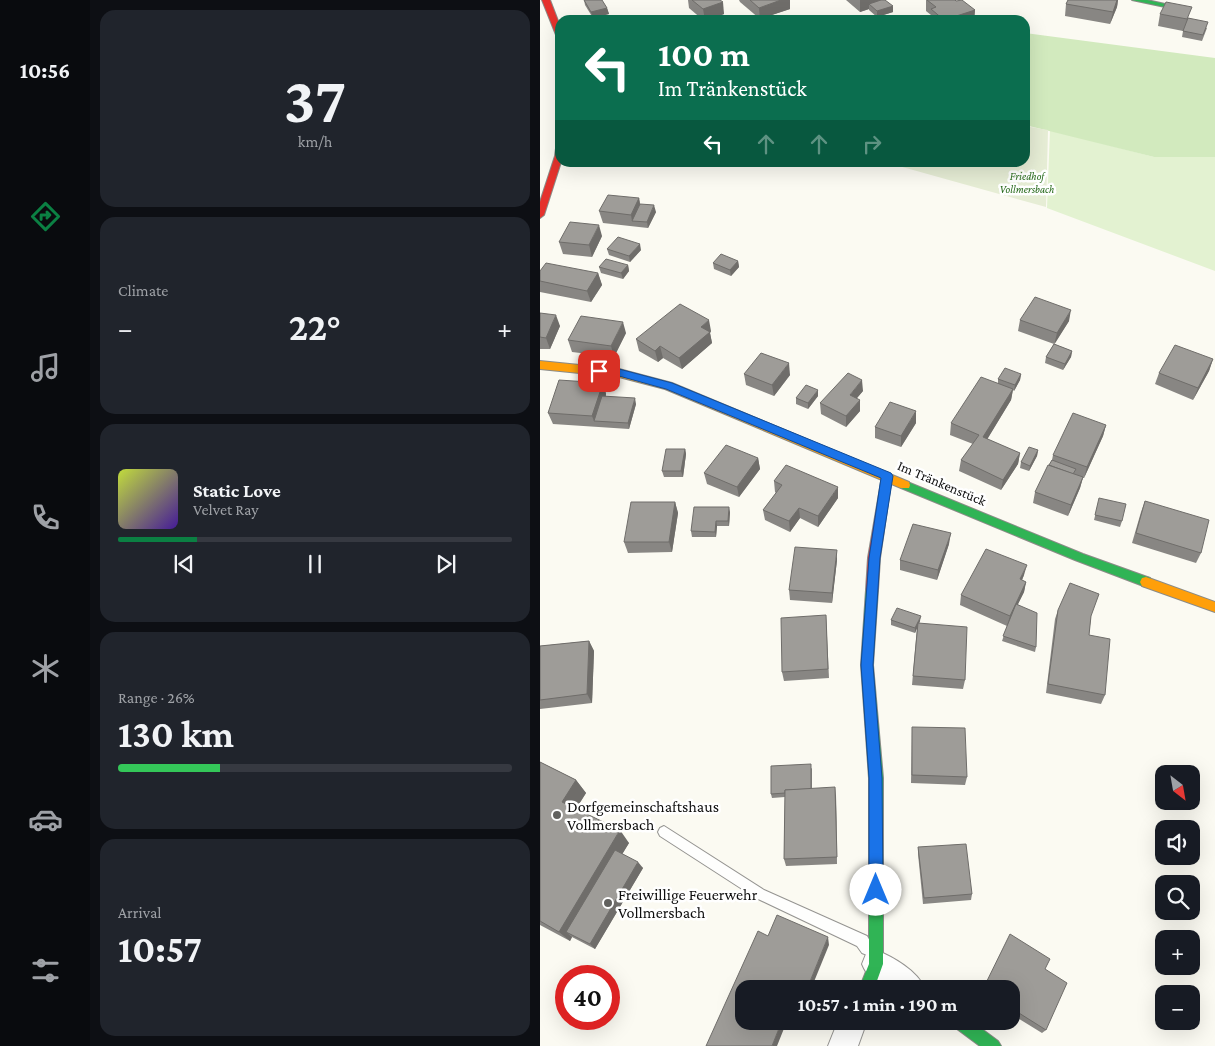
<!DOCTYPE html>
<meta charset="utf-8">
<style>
:root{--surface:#171b24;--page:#20242c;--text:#f1f3f6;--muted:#9ea1a6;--line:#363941;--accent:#0b8043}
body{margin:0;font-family:"Crimson Pro",serif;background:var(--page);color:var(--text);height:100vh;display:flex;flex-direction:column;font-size:19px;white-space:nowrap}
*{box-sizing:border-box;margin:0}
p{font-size:16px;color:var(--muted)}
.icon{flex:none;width:28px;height:28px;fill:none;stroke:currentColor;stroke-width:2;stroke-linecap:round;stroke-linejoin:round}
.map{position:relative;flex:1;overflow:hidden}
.side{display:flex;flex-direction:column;gap:10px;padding:10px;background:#0d0f14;width:450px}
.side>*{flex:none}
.guide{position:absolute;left:15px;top:15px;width:475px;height:152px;border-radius:15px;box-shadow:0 5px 20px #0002;background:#0b6e4f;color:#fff;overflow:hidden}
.needle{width:32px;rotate:149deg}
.tools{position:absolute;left:615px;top:765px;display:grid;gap:10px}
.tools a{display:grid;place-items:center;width:45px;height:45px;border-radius:10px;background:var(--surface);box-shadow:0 5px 20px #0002;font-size:25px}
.speed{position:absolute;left:15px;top:965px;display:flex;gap:10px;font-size:25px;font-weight:700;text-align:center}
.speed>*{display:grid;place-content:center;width:65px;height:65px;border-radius:50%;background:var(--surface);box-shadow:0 5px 20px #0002;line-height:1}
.speed .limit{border:8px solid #d22;background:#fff;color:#111}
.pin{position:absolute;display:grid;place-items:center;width:42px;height:42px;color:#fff;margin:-21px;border-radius:10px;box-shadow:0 2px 8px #0006}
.me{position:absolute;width:55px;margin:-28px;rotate:0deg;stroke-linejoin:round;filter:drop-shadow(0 0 4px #0008)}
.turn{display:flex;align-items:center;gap:18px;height:105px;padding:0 20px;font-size:22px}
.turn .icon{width:65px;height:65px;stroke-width:2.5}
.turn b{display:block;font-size:35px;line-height:42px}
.lanes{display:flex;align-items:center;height:48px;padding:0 20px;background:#0003;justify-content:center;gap:25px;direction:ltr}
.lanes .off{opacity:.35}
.big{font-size:38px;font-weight:700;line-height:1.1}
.side .widget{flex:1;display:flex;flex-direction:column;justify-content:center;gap:8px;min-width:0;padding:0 18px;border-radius:15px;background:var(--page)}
.side .dial{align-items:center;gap:0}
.dial b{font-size:65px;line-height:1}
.song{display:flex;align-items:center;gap:15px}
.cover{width:60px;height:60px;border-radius:8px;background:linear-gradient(135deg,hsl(70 70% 55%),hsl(260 70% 35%))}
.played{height:5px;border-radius:2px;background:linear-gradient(90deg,var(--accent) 20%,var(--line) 20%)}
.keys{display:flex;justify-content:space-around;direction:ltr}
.heat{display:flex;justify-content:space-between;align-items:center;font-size:28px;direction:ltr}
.charge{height:8px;border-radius:4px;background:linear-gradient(90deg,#34c759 26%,var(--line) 0)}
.trip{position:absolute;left:195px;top:980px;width:285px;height:50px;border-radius:15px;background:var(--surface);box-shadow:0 5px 20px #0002;font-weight:700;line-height:50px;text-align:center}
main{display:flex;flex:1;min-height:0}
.tabs{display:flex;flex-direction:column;width:90px;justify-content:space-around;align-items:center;background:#090b0e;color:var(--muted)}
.tabs .icon{width:35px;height:35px}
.tabs .on{color:var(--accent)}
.tabs b{font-size:22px;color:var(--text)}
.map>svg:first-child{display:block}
.green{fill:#e3f2d1}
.forest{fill:#d2eabe}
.cemetery{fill:#e6edd5}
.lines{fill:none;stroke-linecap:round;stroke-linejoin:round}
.lane-casing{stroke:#959491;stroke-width:2}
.street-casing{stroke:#959491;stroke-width:2}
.fast-casing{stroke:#8b8b87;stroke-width:2}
.slow-casing{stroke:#8b8b87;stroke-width:2}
.jam-casing{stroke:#8b8b87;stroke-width:2}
.lane{fill:#fefefd;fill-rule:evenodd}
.street{fill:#fefefd;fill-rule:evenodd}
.fast{fill:#30b455;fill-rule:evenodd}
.slow{fill:#ff9f0a;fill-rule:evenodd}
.jam{fill:#e5322d;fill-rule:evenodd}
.wall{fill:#888683}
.shaded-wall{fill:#6f6d6a}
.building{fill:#9e9c98;stroke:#6f6d6a}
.route{fill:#1a73e8;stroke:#114b97}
.poi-dot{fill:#61615e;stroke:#fff;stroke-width:2}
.labels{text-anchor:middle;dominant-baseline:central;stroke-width:5;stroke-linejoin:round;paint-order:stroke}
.far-park-label{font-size:11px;font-style:italic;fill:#26691a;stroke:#fff}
.street-label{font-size:14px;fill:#0e0e0e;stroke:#fff}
.near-poi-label{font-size:16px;fill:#0e0e0e;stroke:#fff;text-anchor:start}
</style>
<main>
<nav class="tabs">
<b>10:56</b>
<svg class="icon on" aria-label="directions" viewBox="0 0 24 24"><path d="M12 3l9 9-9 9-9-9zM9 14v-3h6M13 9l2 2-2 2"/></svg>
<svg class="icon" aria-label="music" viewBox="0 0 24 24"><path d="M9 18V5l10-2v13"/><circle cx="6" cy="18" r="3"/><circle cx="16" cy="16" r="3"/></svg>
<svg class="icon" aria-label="phone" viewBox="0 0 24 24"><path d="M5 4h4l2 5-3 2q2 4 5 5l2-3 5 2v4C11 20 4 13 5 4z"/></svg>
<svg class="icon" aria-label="climate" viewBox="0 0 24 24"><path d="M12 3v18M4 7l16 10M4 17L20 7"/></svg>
<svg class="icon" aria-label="car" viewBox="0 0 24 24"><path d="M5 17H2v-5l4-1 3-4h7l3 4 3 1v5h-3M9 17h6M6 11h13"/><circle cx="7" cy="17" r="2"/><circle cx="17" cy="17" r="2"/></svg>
<svg class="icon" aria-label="filters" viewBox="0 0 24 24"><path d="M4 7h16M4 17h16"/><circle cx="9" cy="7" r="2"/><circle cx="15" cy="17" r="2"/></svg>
</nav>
<section class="side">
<div class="widget dial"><b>37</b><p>km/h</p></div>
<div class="widget"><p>Climate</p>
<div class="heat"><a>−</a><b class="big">22°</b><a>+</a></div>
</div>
<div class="widget">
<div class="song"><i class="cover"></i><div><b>Static Love</b><p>Velvet Ray</p></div></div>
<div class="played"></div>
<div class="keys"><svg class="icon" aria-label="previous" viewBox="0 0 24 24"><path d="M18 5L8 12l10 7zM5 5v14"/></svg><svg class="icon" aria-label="pause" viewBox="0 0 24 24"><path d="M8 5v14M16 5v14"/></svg><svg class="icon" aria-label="next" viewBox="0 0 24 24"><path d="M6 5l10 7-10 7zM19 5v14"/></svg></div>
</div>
<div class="widget"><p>Range · 26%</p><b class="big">130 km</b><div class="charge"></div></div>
<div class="widget"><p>Arrival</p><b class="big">10:57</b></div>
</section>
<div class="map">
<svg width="675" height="1046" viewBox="0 0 675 1046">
<rect width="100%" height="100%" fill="#fbfaf2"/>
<polygon class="green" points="510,130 614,157 675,157 675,271 507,208"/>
<polygon class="forest" points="485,33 675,58 675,157 614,157 485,125"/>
<polygon class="cemetery" points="485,126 508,130 506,207 348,163 485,162"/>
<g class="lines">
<g class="lane-casing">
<polygon id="lane" points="124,826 224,890 327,936 334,948 332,953 327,955 322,953 317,946 216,898 120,836 118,832 120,828"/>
</g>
<g class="street-casing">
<g id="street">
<path d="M336,950C353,957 378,971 385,989C359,989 334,993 322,964L326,954Z"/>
<polygon points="298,1021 327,1021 318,1046 288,1046"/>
</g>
</g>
<g class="fast-casing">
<g id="fast">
<polygon points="592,0 607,0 648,9 644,11"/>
<polygon points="365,481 543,554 610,578 612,582 610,586 606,587 535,560 361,488 360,485 361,482"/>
<polygon points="332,585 336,586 338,590 333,665 343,778 343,964 334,989 319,989 329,964 329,778 321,665 326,590 328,586"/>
<polygon points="410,1021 431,1021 458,1041 461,1046 440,1046 413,1026"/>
</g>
</g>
<g class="slow-casing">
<g id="slow">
<polygon points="0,361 79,369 132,383 369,482 370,485 369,488 361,488 125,389 79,377 0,369"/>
<polygon points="606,577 675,602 675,612 602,586 600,582 602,578"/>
</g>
</g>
<g class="jam-casing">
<g id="jam">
<polygon points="2,0 10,0 20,26 20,37 16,35"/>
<polygon points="17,140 20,140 21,162 4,215 0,218 0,202 15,156"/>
<polygon points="347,472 352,476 340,558 338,590 336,594 332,595 328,594 326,590 328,558 342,476"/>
</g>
</g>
<use href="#lane" class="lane"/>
<use href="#street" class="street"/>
<use href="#fast" class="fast"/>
<use href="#slow" class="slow"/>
<use href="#jam" class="jam"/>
</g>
<g class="wall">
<polygon points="44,0 67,8 69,14 53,18 45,5"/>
<polygon points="148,0 180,0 184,14 168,20 163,20 149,8"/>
<polygon points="199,0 250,0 250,9 220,19 200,2"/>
<polygon points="306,0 345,0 353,12 337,17 329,10 329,9 320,12"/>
<polygon points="386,0 415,0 435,10 434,20 391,20 391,15 386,11"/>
<polygon points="528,0 578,0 577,7 570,24 525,16 526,4"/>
<polygon points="620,14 649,18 667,28 662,41 642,37 643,31 618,26"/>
<polygon points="68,162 123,162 121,165"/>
<polygon points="99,198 100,204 116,212 108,228 63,223 59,211"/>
<polygon points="62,236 52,257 23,254 19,242"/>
<polygon points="67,249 101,250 90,262 69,255"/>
<polygon points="198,261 199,267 191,276 174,269 173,263"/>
<polygon points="88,265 89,271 83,279 61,273 59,267"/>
<polygon points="0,271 58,273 62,285 51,302 0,292"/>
<polygon points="0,313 20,326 10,349 0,349"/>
<polygon points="480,320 529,321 514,344 532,351 531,357 523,370 505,363 506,357 514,344 478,331"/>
<polygon points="171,331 170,333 172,343 142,369 123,358 118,362 99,351 96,339"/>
<polygon points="86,333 74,357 32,352 28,340"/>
<polygon points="673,359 669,371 653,400 615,384 619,373"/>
<polygon points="204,374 250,375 234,396 206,385"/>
<polygon points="481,374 480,380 474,391 473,390 471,400 447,439 480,453 478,464 461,490 419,471 421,460 433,444 410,435 411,423 458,383 458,379"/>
<polygon points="63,383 66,394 66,397 96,404 89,429 13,424 8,413"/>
<polygon points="323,391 317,398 320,411 306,427 281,414 280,403"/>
<polygon points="278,396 268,409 256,404 256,398"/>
<polygon points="376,423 361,447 335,438 335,427"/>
<polygon points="566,425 563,436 544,478 543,478 540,488 528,516 493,503 495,492 512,460 513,455"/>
<polygon points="145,449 146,454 143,477 124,477 122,471"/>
<polygon points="498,450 497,456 489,471 480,468 481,462"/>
<polygon points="218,458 220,469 199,497 167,484 164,473"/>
<polygon points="234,481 298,498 278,527 260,518 250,532 225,520 223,510 236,493 235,492"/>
<polygon points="605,501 661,553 656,563 592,543 601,512"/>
<polygon points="135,502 138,513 132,552 88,553 84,542"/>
<polygon points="558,504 582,521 580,527 554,520"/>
<polygon points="190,512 189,526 177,526 176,537 152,537 151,531"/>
<polygon points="409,544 397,580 360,570 360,560"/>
<polygon points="297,560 292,603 250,600 249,590"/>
<polygon points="484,575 482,580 486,582 484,592 478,604 496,647 495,652 462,641 467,626 420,605 421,595"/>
<polygon points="518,610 551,616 549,635 565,695 561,704 506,693 515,619"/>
<polygon points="286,615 289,678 244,681 242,672"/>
<polygon points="351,620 380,621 379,623 425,680 423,689 372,685 377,628 375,633 351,625"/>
<polygon points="49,641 54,651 52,703 0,709 0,646"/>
<polygon points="372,727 427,777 425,785 371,783"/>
<polygon points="0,762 36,780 46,793 36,809 89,843 82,854 103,868 55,949 32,937 30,941 0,925"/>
<polygon points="272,768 272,789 296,795 297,864 246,866 244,859 245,797 232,798 231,794"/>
<polygon points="378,847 432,894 431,900 383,904 378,854"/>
<polygon points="505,969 506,1030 502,1033 471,1014 471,989"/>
</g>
<g class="shaded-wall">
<polygon points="241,0 250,0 250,9 220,19 219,8"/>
<polygon points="320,0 343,0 329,4 329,9 320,12"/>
<polygon points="577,0 578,0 577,7 570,24 573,12"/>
<polygon points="183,2 184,14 168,20 165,20 163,9"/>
<polygon points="353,6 353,12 337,17 337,11"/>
<polygon points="67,8 69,14 53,18 51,12"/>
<polygon points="435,10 434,20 404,20"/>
<polygon points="99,198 101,210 92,221 91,215"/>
<polygon points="114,205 116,212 108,228 107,222"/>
<polygon points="59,225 62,236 52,257 49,245"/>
<polygon points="100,244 101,250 90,262 89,256"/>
<polygon points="198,261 199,267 191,276 190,270"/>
<polygon points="88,265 89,271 83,279 81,273"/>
<polygon points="58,273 62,285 51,302 47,291"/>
<polygon points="531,310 529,321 514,345 517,333"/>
<polygon points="16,315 20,326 10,349 6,338"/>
<polygon points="169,320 171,331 170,333 172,343 142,369 139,358 161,327"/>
<polygon points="83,322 86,333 74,357 71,346"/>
<polygon points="120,346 123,358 118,362 115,351"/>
<polygon points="532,351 531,357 523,370 525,364"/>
<polygon points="673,359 669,371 653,400 658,388"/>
<polygon points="249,363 250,375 234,396 232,385"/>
<polygon points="481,374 480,380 474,391 475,385"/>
<polygon points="322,380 323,391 310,406 310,395"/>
<polygon points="63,383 66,394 58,421 54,421 52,416"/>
<polygon points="473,389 471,400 442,448 443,437"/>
<polygon points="278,390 278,396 268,409 268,403"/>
<polygon points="95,398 96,404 89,429 88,423"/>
<polygon points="320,400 320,411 306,427 306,416"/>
<polygon points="376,411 376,423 361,447 361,436"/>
<polygon points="566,425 563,436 544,478 547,467"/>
<polygon points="145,449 146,454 143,477 141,471"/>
<polygon points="498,450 497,456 489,471 490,466"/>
<polygon points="480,453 478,464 461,490 463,480"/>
<polygon points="218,458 220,469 199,497 197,487"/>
<polygon points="543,477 540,488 528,516 531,505"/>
<polygon points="298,487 298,498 278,527 278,516"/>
<polygon points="135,502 138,513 132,552 129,542"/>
<polygon points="189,507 190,512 189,526 188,521"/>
<polygon points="259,508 260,518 250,532 249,521"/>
<polygon points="176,521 177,526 176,537 175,532"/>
<polygon points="411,533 409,544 397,580 398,570"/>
<polygon points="297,550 297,560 292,603 292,593"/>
<polygon points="487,565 484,575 478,589 480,579"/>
<polygon points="486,582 484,592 467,626 470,616"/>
<polygon points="381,616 380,621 375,633 375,628"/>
<polygon points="49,641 54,651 52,703 47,694"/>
<polygon points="36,780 46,793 32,815 22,802"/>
<polygon points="295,787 296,795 297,864 297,857"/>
<polygon points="80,830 89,843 33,936 26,932 32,937 30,941 19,932"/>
<polygon points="98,862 103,868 55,949 50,944"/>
<polygon points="288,937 289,945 271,989 267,989"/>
<polygon points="242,1021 247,1021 237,1046 232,1046"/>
</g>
<g class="building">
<polygon points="44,0 62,0 67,8 51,12"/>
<polygon points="152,0 180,0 183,2 163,9"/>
<polygon points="210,0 241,0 219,8"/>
<polygon points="341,0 345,0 353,6 337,11 329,4"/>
<polygon points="387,0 415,0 416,1 422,0 435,10 404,20 391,9 396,7"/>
<polygon points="528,0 577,0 573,12 526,4"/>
<polygon points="626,2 652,7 647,19 620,14"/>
<polygon points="648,18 668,22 663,35 643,31"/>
<polygon points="68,195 99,198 91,215 59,211"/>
<polygon points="100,204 114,205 107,222 92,221"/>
<polygon points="30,222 59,225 49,245 19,242"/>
<polygon points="78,237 100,244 89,256 67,249"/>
<polygon points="181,254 198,261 190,270 173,263"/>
<polygon points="66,259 88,265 81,273 59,267"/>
<polygon points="6,263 58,273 47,291 0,281 0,271"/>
<polygon points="495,297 531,310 517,333 480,320"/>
<polygon points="140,304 169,320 161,327 170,332 139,358 120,346 115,351 96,339"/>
<polygon points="0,313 16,315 6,338 0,337"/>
<polygon points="41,316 83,322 71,346 28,340"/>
<polygon points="514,344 532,351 525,364 506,357"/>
<polygon points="635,345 673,359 658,388 619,373"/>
<polygon points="221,353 249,363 232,385 204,374"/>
<polygon points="465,368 481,374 475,385 458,379"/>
<polygon points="308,373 322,380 310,395 320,400 306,416 280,403"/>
<polygon points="441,377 473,389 443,437 480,453 463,480 421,460 439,435 411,423"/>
<polygon points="19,380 63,383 52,416 8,413"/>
<polygon points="266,385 278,390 268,403 256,398"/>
<polygon points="62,396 95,398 88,423 54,421"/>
<polygon points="350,402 376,411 361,436 335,427"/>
<polygon points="533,413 566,425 547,467 513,455"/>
<polygon points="186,445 218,458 197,487 164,473"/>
<polygon points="489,447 498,450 490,466 481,462"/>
<polygon points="126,449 145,449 141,471 122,471"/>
<polygon points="512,460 536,469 533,474 509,465"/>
<polygon points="246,465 298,487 278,516 259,508 249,521 223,510 242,485 234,481"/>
<polygon points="508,465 543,477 531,505 495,492"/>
<polygon points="559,498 586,504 582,521 555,515"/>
<polygon points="605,501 669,520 661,553 596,533"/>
<polygon points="91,502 135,502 129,542 84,542"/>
<polygon points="154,507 189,507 188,521 176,521 175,532 151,531"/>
<polygon points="373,524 411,533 398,570 360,560"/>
<polygon points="255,547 297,550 292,593 249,590"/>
<polygon points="446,549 487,565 480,579 486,582 470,616 421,595"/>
<polygon points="530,583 559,594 551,616 549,635 570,639 565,695 508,684 518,610"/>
<polygon points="476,604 497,613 496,647 463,636"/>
<polygon points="357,608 381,616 375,628 351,620"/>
<polygon points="286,615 288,669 242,672 241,618"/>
<polygon points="378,623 427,627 425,680 373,676"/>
<polygon points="49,641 47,694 0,700 0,646"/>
<polygon points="372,727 425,728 427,777 372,775"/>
<polygon points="0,762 36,780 22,802 80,830 19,932 0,921"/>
<polygon points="271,764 271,789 245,790 245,793 231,794 231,766"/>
<polygon points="295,787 297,857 244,859 245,790"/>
<polygon points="426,844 432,894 384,898 378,847"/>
<polygon points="75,850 98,862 50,944 26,932"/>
<polygon points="237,915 288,937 267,989 204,989 204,1021 242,1021 232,1046 166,1046 218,931 228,936"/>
<polygon points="470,934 510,959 505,969 527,983 506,1030 471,1008 471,989 443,989"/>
</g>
<polygon class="route" points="59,367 79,369 132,383 351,473 353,476 340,558 333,665 342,778 343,890 341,895 336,897 331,895 329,890 329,778 321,665 329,558 341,478 126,389 79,376 55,373 55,368"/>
<g class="poi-dot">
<circle cx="17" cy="815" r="5"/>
<circle cx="68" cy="903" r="5"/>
</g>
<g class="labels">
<g class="far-park-label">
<text x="487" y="176">Friedhof<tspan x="487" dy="13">Vollmersbach</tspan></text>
</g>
<g class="street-label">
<text transform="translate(402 483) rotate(23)">Im Tränkenstück</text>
</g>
<g class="near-poi-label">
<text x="27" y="806">Dorfgemeinschaftshaus<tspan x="27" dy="18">Vollmersbach</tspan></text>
<text x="78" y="894">Freiwillige Feuerwehr<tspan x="78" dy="18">Vollmersbach</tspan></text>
</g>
</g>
</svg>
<div class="tools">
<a><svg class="needle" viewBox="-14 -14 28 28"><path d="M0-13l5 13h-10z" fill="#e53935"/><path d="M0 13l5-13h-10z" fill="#9ea1a6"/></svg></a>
<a><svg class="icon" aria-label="sound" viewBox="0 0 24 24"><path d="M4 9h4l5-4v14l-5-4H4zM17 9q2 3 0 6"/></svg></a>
<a><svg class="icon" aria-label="search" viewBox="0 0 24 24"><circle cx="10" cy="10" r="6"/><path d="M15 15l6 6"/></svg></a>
<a>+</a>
<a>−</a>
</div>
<div class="speed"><div class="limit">40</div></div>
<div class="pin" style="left:59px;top:371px;background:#d93025"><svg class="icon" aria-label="arrive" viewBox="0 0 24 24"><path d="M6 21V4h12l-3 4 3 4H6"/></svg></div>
<svg class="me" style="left:336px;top:890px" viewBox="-20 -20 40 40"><circle r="19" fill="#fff"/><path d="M0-13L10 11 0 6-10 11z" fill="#1a73e8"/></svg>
<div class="trip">10:57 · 1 min · 190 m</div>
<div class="guide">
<div class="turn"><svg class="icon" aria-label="left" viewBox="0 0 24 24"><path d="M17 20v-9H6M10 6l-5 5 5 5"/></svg><div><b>100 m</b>Im Tränkenstück</div></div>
<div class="lanes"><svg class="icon" aria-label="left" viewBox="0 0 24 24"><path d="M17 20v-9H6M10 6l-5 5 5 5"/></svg><svg class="icon off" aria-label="ahead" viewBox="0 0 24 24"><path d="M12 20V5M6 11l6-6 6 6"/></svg><svg class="icon off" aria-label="ahead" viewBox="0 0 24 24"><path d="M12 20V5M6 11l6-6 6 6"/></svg><svg class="icon off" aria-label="right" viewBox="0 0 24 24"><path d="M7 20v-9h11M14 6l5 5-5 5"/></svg></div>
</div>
</div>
</main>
